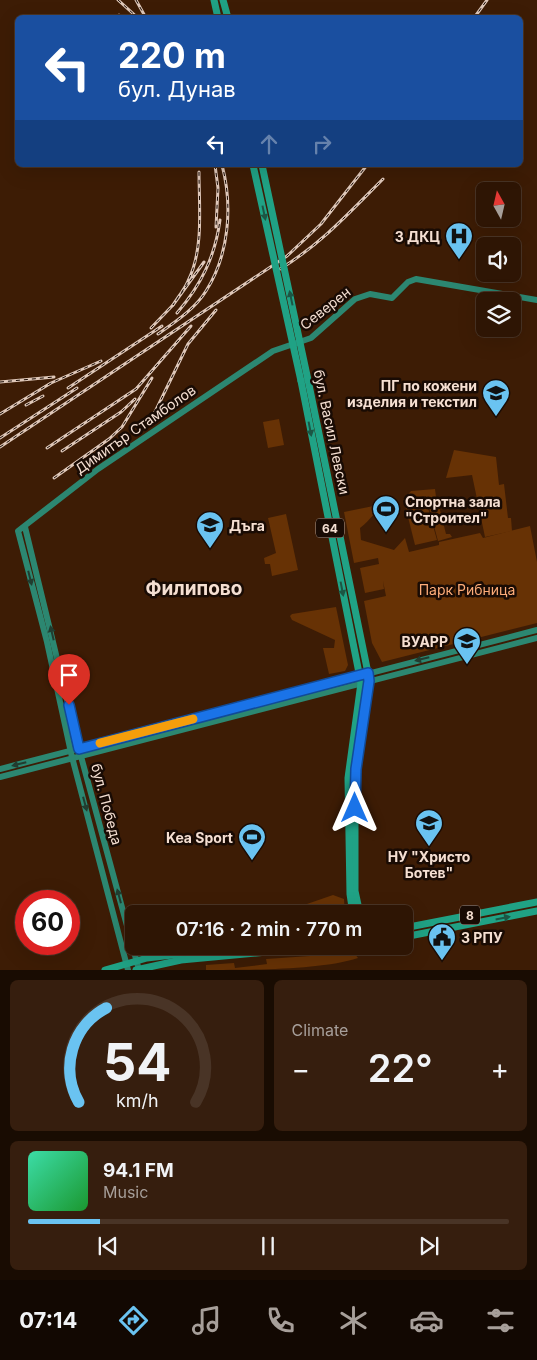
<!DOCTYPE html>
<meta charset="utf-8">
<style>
:root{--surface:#2e1504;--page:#361e0e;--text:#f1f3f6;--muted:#a79f9a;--line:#493426;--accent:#6ac3f1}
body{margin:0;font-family:Inter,sans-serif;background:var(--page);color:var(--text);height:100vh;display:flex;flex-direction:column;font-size:19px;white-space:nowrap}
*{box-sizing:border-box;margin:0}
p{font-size:16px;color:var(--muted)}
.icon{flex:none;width:28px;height:28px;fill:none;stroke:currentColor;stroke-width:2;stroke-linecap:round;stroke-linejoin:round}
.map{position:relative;height:970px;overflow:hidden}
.panel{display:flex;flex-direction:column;gap:10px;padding:10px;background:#190c02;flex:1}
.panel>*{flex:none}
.banner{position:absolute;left:15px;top:15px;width:508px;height:152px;border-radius:8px;box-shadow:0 5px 20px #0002,0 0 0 1px var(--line);background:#1a4fa0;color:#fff;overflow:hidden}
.needle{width:32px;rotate:352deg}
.buttons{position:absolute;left:476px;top:182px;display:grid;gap:10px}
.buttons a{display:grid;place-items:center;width:45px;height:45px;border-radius:8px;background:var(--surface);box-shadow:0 5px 20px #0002,0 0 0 1px var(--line);font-size:25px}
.speed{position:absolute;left:15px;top:890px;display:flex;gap:10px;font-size:25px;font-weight:700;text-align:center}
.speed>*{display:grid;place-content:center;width:65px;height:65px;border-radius:50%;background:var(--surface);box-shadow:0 5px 20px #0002,0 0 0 1px var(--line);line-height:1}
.speed .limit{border:8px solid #d22;background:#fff;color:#111}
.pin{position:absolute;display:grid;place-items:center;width:42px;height:42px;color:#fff;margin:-51px -21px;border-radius:50% 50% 50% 0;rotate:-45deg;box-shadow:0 0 5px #0007}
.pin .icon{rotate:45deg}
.me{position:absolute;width:55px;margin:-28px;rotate:0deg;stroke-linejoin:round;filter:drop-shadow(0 0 4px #0008)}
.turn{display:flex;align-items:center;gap:18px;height:105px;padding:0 20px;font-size:22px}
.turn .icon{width:65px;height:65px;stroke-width:2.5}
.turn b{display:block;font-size:35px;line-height:42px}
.lanes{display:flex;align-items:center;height:48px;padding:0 20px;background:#0003;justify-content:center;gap:25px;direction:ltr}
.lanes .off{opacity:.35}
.big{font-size:38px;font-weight:600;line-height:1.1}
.panel .card{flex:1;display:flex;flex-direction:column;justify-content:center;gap:8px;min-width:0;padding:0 18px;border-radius:8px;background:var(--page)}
.panel .dial{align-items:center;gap:0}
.dial svg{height:130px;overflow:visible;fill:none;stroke:var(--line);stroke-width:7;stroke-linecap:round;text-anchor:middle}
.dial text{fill:var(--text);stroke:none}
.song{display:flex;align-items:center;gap:15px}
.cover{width:60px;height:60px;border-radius:8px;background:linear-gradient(135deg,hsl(160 70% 55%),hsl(130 70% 35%))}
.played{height:5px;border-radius:2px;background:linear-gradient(90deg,var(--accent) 15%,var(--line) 15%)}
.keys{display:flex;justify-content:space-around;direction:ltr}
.heat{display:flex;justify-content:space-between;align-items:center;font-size:28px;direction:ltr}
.panel .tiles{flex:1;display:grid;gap:10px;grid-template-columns:1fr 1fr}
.card:last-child{grid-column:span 2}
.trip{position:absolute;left:125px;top:905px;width:288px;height:50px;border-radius:8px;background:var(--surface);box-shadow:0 5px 20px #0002,0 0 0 1px var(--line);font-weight:600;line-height:50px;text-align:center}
.menu{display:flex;height:80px;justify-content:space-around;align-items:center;background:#120802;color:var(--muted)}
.menu .icon{width:35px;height:35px}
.menu .on{color:var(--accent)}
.menu b{font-size:22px;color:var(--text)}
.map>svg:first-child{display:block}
.green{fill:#673205}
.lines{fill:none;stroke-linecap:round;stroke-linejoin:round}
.secondary{stroke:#2c8771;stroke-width:6}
.primary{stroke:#20a285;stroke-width:7}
.rail-casing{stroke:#dfc8ba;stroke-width:3}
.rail{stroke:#190b04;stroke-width:1;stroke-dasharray:4;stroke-linecap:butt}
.primary-bridge{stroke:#20a285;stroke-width:7}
.oneway{fill:#1c5644}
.oneway2{fill:#213d30}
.route-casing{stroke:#114b97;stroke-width:12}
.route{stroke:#1a73e8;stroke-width:9}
.slow{stroke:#f59e0b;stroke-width:9}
.labels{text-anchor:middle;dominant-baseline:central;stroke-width:5;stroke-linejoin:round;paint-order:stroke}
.shield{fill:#190b04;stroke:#b39f94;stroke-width:1}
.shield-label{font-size:12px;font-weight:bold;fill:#f5dfd2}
.poi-label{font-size:14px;font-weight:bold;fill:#f5dfd2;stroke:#190b04;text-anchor:end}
.street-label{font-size:14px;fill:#f5dfd2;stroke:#190b04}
.park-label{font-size:14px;fill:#fdac78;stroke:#190b04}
.district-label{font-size:19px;font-weight:bold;fill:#f5dfd2;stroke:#190b04}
</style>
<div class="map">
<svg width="537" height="970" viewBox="0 0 537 970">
<rect width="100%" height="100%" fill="#3d1c05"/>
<g class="green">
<polygon points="279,419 284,445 268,448 263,422"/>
<polygon points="454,450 496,457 499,485 504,484 508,518 511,518 512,531 485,537 472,475 446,478"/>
<polygon points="435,489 436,497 440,497 441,506 439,506 446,534 450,534 452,537 438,541 426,496 403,500 411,491"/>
<polygon points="425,497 437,540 415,545 404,501"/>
<path d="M398,501L400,510C376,502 377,515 360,528L361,540L394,550L405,538L409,552L439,545V542L480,533L483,538L530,526L537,562V623L382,662L372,643L364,601L386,596L383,581L384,589L365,593L360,568L379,564L378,558L354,563L344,512Z"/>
<polygon points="286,514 298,570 272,576 270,564 265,564 264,558 276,553 268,518"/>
<polygon points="336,607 348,665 345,671 329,674 323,648 334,648 335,640 292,620 290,616 292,614"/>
<polygon points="333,895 344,899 345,914 278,914"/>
<path d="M354,953L358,958C322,970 250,970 206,970V965L234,963L235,968L267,964L266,959Z"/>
</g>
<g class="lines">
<g class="secondary">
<polyline points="25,527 79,749 139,970"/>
<polyline points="0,769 537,630"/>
<polyline points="0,777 537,638"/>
<polyline points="128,970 72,757 47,642 18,531 98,469 273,351 311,338 355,299 370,294 392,298 408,282 416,279 537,300"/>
</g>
<g class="primary">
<polyline points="214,0 218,18"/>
<polyline points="223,0 228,18"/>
<polyline points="308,380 368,673 369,681 355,774 355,891 360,914"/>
<polyline points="301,381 361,683 348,778 350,894 353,914"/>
<polyline points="404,928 537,902"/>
<polyline points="404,937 537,911"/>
<polyline points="105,970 147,958 248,946"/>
<polyline points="136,970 181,960 331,946"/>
</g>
<g class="rail-casing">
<g id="rail">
<polyline points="118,0 138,18"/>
<polyline points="136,0 146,18"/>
<polyline points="119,15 122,18"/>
<polyline points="474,18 487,0"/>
<polyline points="215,165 218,188 216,227"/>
<path d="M199,172C199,207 204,249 188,281C184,290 178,297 173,305L204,262"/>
<path d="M280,269C321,244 349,213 383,179"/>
<path d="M177,313C201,285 215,257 220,220"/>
<polyline points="151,328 173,305"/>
<path d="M158,334C175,322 195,309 206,291C229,255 233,206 222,165"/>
<polyline points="0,382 54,377"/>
<polyline points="68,388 162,326"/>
<polyline points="26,405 43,396"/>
<polyline points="0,414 51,383 101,361"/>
<polyline points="154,414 188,344 216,310"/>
<polyline points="0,438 77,388"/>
<polyline points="0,447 287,256 321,224 367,165"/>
<polyline points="47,448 136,389 191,326"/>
<polyline points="62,451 121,412 135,399"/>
<polyline points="54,478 109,439 122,427 152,378"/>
</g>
</g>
<use href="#rail" class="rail"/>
<g class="primary-bridge">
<polyline points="253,165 301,381"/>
<polyline points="262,165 308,380"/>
</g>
</g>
<defs><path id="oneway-solid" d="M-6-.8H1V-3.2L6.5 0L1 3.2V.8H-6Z" transform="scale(1.25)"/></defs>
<g class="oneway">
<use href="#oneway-solid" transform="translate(264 213) rotate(78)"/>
<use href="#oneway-solid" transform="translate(291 298) rotate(-102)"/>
<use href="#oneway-solid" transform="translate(310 429) rotate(79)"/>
<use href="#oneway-solid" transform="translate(342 589) rotate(79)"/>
<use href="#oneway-solid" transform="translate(503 918) rotate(-11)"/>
</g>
<g class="oneway2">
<use href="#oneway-solid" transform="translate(30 578) rotate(76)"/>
<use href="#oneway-solid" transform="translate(52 633) rotate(-103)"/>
<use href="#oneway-solid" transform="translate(422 659) rotate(166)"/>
<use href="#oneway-solid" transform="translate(19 764) rotate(166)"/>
<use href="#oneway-solid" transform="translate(85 804) rotate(75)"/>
<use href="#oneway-solid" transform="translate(119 896) rotate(-105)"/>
</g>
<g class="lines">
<g class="route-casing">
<polyline id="route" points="69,705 79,749 368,673 369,681 356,769 355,808"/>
</g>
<use href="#route" class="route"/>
<polyline class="slow" points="100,743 193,719"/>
</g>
<defs>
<g id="hospital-pin" transform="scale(1.4375)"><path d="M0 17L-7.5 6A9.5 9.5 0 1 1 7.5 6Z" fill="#6ac3f1" stroke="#190b04"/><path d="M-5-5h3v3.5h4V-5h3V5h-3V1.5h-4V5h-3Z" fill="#111"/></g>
<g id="school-pin" transform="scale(1.4375)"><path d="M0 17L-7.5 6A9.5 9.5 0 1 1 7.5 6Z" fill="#6ac3f1" stroke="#190b04"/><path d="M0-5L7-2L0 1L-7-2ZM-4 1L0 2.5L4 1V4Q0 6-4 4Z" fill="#111"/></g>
<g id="stadium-pin" transform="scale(1.4375)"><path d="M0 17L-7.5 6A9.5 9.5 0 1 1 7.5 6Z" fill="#6ac3f1" stroke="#190b04"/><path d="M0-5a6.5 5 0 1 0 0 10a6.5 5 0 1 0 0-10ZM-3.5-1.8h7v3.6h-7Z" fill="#111"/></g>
<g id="university-pin" transform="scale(1.4375)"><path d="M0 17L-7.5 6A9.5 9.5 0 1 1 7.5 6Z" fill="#6ac3f1" stroke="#190b04"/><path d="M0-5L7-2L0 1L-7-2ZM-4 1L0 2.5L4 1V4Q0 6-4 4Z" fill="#111"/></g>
<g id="civic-pin" transform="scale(1.4375)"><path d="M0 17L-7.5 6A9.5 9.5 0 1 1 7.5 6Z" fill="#6ac3f1" stroke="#190b04"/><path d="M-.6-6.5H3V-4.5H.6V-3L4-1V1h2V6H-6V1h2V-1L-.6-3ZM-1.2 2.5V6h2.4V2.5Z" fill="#111"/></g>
</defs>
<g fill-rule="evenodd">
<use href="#hospital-pin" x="459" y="236"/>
<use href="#school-pin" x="496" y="393"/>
<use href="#stadium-pin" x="386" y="509"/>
<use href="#school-pin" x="210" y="525"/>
<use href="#university-pin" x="467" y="641"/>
<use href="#school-pin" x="429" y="823"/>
<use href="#stadium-pin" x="252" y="837"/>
<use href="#civic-pin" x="442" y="937"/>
</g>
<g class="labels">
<g class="shield">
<rect x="316" y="518.5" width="28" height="19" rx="4"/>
<rect x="460" y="905.5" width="20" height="19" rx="4"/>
</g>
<g class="shield-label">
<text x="330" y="528">64</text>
<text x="470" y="915">8</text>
</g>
<g class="poi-label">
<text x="440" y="236">3 ДКЦ</text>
<text x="477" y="385">ПГ по кожени<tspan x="477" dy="16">изделия и текстил</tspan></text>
<text x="405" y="501" text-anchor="start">Спортна зала<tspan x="405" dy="16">"Строител"</tspan></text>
<text x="229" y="525" text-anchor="start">Дъга</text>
<text x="448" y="641">ВУАРР</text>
<text x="233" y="837">Kea Sport</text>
<text x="429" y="856" text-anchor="middle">НУ "Христо<tspan x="429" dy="16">Ботев"</tspan></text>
<text x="461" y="937" text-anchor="start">3 РПУ</text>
</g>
<g class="street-label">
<text transform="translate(325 308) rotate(-38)">Северен</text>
<text transform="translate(135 429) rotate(-35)">Димитър Стамболов</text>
<text transform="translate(332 432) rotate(78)">бул. Васил Левски</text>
<text transform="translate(107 804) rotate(75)">бул. Победа</text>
</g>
<g class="park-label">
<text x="467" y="589">Парк Рибница</text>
</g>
<g class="district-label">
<text x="194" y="588">Филипово</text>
</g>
</g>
</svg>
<div class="buttons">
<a><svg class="needle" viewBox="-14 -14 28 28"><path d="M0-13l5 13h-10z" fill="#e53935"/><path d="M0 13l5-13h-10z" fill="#a79f9a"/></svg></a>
<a><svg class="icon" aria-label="sound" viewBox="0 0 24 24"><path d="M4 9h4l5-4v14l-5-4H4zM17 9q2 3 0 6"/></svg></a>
<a><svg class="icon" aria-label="layers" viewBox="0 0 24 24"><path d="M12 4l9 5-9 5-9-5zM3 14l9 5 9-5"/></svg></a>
</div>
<div class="speed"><div class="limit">60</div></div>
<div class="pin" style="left:69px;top:705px;background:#d93025"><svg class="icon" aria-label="arrive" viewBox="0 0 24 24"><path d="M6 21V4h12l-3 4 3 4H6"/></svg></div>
<svg class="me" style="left:355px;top:808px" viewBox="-20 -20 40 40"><path d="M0-17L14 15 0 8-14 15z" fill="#1a73e8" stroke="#fff" stroke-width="4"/></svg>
<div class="trip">07:16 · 2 min · 770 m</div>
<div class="banner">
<div class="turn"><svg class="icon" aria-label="left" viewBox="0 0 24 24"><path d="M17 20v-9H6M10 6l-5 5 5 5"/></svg><div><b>220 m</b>бул. Дунав</div></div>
<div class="lanes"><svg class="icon" aria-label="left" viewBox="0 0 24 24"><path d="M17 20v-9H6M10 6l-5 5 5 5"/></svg><svg class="icon off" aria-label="ahead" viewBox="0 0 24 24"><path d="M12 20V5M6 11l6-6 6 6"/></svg><svg class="icon off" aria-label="right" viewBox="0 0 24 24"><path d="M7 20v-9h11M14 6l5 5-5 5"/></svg></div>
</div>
</div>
<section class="panel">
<div class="tiles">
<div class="card dial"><svg viewBox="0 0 100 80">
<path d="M14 69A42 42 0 1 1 86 69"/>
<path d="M14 69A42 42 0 0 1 31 11" stroke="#6ac3f1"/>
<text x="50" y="56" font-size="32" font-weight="700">54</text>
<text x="50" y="72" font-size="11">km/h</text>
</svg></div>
<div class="card"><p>Climate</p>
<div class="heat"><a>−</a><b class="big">22°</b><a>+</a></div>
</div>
<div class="card">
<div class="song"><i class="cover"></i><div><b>94.1 FM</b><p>Music</p></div></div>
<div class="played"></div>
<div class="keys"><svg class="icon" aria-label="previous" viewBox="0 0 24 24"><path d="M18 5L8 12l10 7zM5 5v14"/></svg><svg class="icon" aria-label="pause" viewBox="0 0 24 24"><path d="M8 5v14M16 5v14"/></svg><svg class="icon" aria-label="next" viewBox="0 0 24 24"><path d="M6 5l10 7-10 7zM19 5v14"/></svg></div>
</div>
</div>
</section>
<nav class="menu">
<b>07:14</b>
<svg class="icon on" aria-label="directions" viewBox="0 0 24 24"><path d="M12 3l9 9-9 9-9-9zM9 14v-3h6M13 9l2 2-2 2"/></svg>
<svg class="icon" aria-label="music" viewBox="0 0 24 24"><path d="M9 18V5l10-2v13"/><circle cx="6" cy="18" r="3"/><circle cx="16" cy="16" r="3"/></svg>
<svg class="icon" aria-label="phone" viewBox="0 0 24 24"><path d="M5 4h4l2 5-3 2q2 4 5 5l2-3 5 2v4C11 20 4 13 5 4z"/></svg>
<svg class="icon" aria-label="climate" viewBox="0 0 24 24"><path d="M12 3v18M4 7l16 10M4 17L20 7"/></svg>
<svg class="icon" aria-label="car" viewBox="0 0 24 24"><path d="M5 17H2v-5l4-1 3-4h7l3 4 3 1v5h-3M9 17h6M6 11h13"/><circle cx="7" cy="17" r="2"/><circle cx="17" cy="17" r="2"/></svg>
<svg class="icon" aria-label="filters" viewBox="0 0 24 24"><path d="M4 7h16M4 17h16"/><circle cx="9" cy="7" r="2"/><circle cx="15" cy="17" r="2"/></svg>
</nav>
